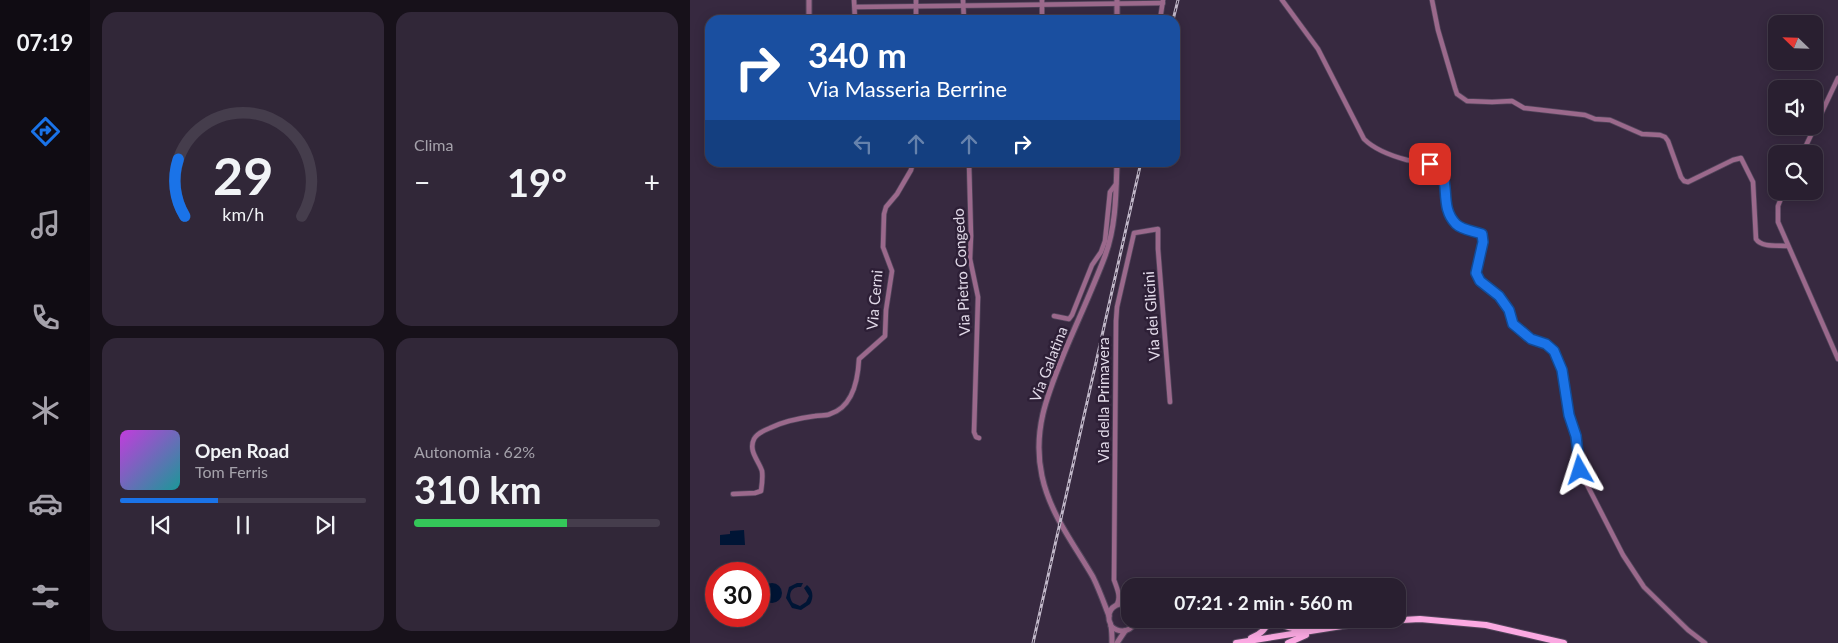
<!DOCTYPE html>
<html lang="it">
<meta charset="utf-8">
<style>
:root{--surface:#291f30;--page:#312738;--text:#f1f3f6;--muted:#a5a2ab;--line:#453d4c;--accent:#1a73e8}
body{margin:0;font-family:Lato,sans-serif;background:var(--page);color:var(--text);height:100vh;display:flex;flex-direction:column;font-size:19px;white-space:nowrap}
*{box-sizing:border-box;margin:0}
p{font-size:16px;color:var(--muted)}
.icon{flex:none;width:28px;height:28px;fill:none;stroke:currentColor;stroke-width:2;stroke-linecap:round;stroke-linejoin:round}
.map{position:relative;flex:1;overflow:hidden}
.details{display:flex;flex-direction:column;gap:12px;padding:12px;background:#17111a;width:600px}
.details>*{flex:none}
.top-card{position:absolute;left:15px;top:15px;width:475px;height:152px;border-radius:15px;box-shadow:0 2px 12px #0003,0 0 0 1px var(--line);background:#1a4fa0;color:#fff;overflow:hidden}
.needle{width:32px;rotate:293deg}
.buttons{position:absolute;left:1078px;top:15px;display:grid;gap:10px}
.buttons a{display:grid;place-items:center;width:55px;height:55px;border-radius:10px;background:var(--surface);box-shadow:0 2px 12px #0003,0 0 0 1px var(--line);font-size:25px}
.speed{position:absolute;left:15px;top:562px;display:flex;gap:10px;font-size:25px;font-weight:700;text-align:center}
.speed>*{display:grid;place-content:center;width:65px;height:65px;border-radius:50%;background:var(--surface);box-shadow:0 2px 12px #0003,0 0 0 1px var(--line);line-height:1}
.speed .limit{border:8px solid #d22;background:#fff;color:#111}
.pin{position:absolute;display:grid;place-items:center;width:42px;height:42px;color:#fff;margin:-21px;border-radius:10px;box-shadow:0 2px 8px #0006}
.me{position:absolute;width:55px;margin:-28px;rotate:354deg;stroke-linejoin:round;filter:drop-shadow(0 0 4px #0008)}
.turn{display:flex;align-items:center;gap:18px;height:105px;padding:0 20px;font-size:22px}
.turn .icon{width:65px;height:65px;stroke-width:2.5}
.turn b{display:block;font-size:35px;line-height:42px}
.lanes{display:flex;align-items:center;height:48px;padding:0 20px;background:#0003;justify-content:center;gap:25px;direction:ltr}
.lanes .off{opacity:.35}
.big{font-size:38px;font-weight:700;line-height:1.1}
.details .tile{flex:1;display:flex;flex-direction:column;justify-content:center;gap:8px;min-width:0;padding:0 18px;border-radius:15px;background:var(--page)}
.details .dial{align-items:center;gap:0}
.dial svg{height:130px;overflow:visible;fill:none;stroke:var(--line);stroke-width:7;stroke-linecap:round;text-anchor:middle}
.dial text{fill:var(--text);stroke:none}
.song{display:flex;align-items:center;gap:15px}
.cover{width:60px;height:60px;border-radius:8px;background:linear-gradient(135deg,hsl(290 70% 55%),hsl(180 70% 35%))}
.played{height:5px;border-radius:2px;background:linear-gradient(90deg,var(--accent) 40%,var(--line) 40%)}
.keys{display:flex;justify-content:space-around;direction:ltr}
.heat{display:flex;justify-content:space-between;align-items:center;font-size:28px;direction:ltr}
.charge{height:8px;border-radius:4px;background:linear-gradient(90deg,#34c759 62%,var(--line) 0)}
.details .tiles{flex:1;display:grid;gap:12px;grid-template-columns:repeat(2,1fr)}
.trip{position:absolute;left:431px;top:578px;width:285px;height:50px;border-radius:15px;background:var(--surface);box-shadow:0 2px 12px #0003,0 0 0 1px var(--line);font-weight:700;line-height:50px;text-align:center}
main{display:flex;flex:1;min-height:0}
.tabs{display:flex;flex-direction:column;width:90px;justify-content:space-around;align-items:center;background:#100c13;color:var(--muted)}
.tabs .icon{width:35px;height:35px}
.tabs .active{color:var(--accent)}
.tabs b{font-size:22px;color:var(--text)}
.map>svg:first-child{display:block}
.water{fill:#001535}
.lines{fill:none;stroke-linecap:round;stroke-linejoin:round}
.minor-casing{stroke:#52455b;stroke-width:6}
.tertiary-casing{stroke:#52455b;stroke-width:7}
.primary-casing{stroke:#52455b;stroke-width:8}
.minor{stroke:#9b698c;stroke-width:4.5}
.tertiary{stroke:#9b698c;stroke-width:5}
.primary{stroke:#fba9e2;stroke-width:6}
.rail-casing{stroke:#c1b8c9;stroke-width:3}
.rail{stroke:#2d1f36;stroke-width:1;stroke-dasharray:4;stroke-linecap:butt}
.route-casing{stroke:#114b97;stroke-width:12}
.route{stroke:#1a73e8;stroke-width:9}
.labels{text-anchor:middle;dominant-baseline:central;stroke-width:5;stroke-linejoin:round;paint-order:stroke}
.street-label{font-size:15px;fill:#e2dae9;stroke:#2d1f36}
</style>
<main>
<nav class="tabs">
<b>07:19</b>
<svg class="icon active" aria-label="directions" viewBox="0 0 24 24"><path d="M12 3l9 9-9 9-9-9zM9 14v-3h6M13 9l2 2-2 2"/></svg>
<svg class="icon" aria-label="music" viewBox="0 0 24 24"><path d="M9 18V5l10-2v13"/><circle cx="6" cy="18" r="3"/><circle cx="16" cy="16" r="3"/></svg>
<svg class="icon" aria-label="phone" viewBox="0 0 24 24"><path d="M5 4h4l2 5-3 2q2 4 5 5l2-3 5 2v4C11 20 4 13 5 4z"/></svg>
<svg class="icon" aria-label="climate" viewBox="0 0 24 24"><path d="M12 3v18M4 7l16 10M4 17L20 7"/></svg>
<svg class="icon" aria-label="car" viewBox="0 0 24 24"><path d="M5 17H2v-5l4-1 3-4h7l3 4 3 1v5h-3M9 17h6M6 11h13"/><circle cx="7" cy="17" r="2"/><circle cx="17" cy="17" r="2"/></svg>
<svg class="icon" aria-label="filters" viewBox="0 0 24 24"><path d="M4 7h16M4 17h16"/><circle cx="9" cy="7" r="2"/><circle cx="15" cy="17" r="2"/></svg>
</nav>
<section class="details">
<div class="tiles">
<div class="tile dial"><svg viewBox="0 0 100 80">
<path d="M14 69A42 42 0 1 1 86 69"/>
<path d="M14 69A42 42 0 0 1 10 34" stroke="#1a73e8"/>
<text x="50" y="56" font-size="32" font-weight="700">29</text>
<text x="50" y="72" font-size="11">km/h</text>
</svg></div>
<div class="tile"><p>Clima</p>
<div class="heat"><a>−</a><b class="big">19°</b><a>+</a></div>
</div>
<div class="tile">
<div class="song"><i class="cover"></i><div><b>Open Road</b><p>Tom Ferris</p></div></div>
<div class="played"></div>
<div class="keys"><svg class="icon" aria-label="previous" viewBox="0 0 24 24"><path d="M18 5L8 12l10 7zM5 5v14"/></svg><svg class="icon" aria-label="pause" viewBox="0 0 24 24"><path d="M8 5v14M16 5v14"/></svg><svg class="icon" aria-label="next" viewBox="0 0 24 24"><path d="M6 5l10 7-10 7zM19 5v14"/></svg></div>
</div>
<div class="tile"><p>Autonomia · 62%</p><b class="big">310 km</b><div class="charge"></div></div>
</div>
</section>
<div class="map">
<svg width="1148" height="643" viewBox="0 0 1148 643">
<rect width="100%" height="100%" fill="#372940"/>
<g class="water">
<polygon points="54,530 55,545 30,545 30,535 40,534 40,531"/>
<circle cx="82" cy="593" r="10"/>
<path d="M107,583H113L111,587C101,586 97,595 103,603L110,606L116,602L119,596L114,588L117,585C123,590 124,597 120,604L111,610L102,608L96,598L99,587Z"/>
</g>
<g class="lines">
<g class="minor-casing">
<g id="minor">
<polyline points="164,0 165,20"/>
<polyline points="273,0 274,20"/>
<polyline points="352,0 352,20"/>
<path d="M592,0L628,49L674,139C685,150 702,156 717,160C729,162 742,163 752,171C758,188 750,214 769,226C776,230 785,232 792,234L793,242L786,273L790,281L809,296L819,310L823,324L841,339L856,344L864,351L872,370L879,415L886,436L890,471L933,555L954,587L998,630L1015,643"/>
<path d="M742,0L748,30L765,88L767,94L777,101L802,102L822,101L834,108L895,115L905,119L920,120L952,134L970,135L975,137L978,141L991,177L994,181L998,182L1043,160L1051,158L1063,182L1066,239C1072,248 1088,245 1098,246"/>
<polyline points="165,7 473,3"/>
<polyline points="226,20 226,0"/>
<polyline points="470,20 473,0"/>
<polyline points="1112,154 1148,78"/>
<polyline points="279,162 281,236 280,259 288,297 284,432 286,437 289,438"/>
<polyline points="1094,191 1088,206 1088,222 1148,359"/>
<polyline points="364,316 379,319 382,315 402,265 411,252 415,241 420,192 426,184"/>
<path d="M43,494L65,493L71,491C72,484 73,478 72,471C69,461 58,451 64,439C67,433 75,430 80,428C94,421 110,418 125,416C130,415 136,416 140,414C163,407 168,379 169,359L195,336L196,310L202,271L193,247L194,214L196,207L207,194L221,170L223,162"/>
<path d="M427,604C431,597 427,588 424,580L426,321L427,307L444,233L468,229V249L480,402"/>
</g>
</g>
<g class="tertiary-casing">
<g id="tertiary">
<polyline points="119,0 119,20"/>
<polyline points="427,20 427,0"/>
<path d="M419,616C414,603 409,589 403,577C384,544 360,514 352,476C342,430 358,393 375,351C388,320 403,288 415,256C426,226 426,194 427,162"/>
<path d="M421,626C431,635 443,631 446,619"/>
<path d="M422,643C422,638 422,631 421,626C420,620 419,623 419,618C418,606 431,601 440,605"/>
<polyline points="427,643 435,631"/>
</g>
</g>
<g class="primary-casing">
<g id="primary">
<path d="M587,619C593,628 605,629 616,629"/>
<path d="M561,638C571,634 576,629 580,619"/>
<polyline points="546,643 677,622 730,619 796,625 874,643"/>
<polyline points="598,643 616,635"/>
</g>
</g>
<use href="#minor" class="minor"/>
<use href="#tertiary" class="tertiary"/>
<use href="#primary" class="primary"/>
<g class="rail-casing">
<g id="rail">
<polyline points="483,20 488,0"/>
<polyline points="343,643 451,162"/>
</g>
</g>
<use href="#rail" class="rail"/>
</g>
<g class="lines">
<g class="route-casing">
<path id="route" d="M740,164C766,174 746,204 766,224C772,230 784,231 792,234L793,242L786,273L790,281L809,296L819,310L823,324L841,339L856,344L864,351L872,370L879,415L886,436L890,470"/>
</g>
<use href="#route" class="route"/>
</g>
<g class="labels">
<g class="street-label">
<text transform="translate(271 272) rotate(-93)">Via Pietro Congedo</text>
<text transform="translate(184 300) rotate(-85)">Via Cerni</text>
<text transform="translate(461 316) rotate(-94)">Via dei Glicini</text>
<text transform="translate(358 364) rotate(-69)">Via Galatina</text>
<text transform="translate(413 400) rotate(-90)">Via della Primavera</text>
</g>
</g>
</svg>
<div class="buttons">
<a><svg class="needle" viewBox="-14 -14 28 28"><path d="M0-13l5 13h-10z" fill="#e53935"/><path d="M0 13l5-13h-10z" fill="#a5a2ab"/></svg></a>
<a><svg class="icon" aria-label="sound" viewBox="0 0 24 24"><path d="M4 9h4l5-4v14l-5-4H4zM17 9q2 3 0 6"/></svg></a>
<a><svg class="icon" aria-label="search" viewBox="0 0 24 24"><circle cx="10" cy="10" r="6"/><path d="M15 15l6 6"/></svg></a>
</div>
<div class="speed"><div class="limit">30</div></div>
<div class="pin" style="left:740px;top:164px;background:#d93025"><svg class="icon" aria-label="arrive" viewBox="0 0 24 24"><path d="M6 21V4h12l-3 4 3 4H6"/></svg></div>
<svg class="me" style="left:890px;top:470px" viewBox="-20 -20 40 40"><path d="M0-17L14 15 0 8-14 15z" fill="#1a73e8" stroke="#fff" stroke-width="4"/></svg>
<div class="trip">07:21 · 2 min · 560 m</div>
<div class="top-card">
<div class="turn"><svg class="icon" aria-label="right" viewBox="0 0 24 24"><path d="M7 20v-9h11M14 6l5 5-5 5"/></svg><div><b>340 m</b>Via Masseria Berrine</div></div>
<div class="lanes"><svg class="icon off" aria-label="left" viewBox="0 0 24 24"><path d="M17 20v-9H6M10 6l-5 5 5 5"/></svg><svg class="icon off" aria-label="ahead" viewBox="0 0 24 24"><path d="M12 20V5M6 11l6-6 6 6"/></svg><svg class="icon off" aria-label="ahead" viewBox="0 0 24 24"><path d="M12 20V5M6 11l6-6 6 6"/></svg><svg class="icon" aria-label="right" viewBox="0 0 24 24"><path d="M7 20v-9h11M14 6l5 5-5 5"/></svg></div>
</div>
</div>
</main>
